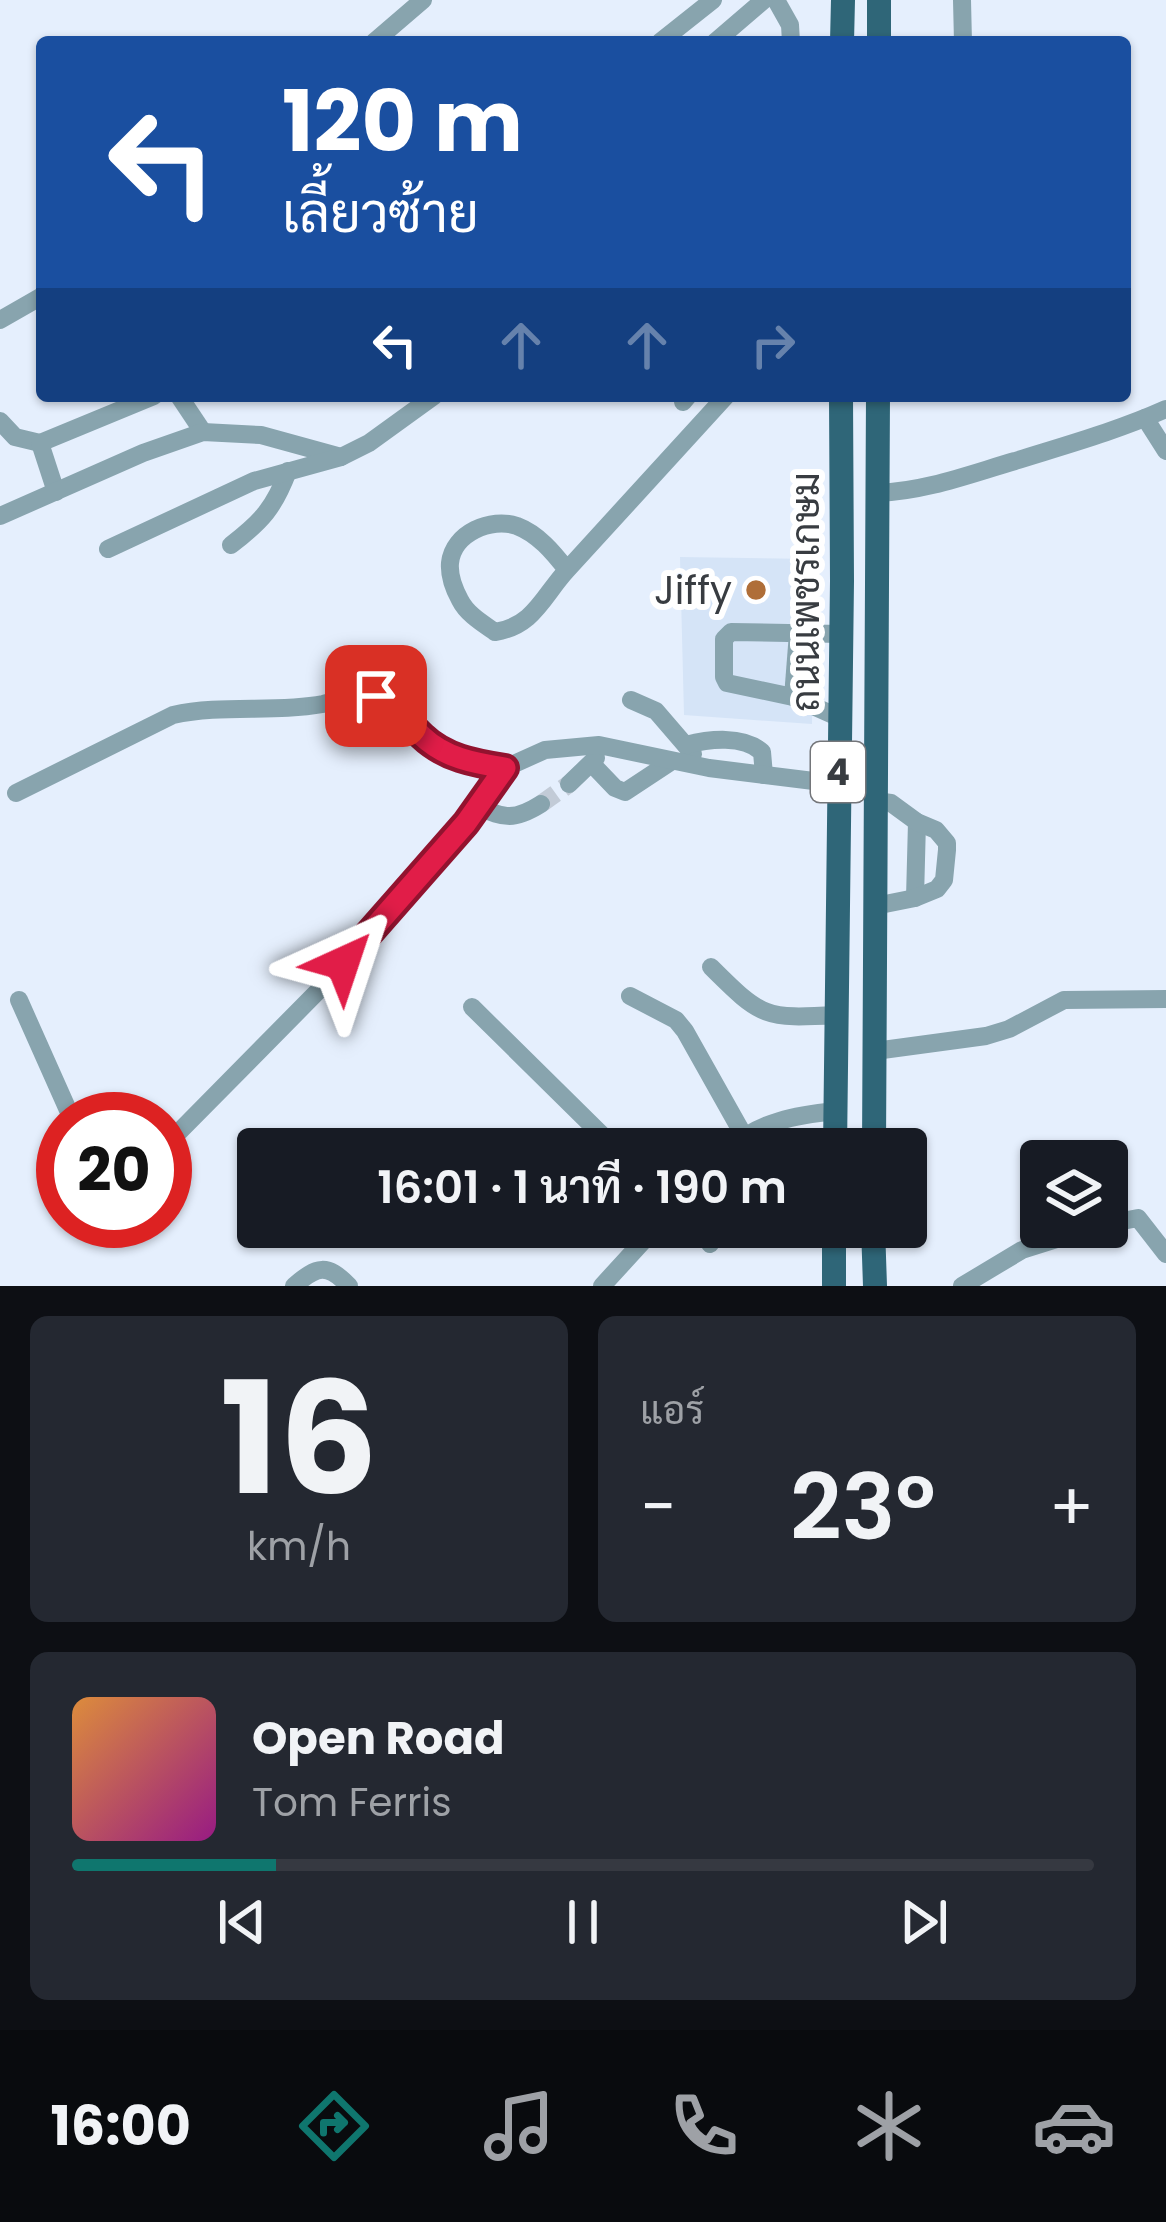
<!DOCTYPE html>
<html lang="th">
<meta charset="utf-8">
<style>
:root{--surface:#171b24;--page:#242831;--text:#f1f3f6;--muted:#9ea1a6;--line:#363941;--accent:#0f766e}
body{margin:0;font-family:Poppins,Sarabun,sans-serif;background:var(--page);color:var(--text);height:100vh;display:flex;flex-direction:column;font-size:45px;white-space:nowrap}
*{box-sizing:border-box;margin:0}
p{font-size:39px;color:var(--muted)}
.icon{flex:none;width:66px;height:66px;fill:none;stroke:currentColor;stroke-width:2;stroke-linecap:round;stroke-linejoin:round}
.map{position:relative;height:1286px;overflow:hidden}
.drawer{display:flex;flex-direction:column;gap:30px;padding:30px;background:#0d0f14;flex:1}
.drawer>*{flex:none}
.top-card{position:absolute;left:36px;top:36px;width:1095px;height:366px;border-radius:12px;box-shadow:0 3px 9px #0004;background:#1a4fa0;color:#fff;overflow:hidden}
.buttons{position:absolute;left:1020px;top:1140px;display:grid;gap:24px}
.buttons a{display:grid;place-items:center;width:108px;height:108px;border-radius:12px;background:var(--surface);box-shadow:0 3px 9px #0004;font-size:60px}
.speed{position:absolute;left:36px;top:1092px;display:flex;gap:24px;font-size:60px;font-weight:700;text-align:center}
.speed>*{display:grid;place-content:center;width:156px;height:156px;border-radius:50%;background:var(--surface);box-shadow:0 3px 9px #0004;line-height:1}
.speed .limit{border:18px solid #d22;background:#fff;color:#111}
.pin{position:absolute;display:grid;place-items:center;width:102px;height:102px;color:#fff;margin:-51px;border-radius:24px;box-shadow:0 6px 18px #0006}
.me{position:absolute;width:132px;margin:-66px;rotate:42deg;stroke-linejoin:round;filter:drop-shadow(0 0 9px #0008)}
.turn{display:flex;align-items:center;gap:42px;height:252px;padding:0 48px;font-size:54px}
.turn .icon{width:156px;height:156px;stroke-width:2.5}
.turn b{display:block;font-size:84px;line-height:102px}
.lanes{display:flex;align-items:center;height:114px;padding:0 48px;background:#0003;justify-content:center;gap:60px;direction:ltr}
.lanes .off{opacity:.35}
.big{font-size:90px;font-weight:600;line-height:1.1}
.drawer .card{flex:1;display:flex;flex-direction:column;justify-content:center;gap:18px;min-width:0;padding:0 42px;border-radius:18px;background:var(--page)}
.drawer .dial{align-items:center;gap:0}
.dial b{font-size:156px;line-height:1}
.song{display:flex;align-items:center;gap:36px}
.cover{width:144px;height:144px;border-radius:18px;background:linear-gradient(135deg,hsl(30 70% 55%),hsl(310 70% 35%))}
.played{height:12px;border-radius:6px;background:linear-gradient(90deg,var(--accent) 20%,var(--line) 20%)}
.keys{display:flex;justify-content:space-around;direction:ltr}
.heat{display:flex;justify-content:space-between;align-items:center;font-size:66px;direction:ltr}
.drawer .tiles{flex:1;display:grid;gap:30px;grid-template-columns:1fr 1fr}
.card:last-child{grid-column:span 2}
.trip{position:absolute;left:237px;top:1128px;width:690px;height:120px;border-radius:12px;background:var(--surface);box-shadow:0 3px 9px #0004;font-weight:600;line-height:120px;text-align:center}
.tabs{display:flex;height:192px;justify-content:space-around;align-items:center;background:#090b0e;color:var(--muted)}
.tabs .icon{width:84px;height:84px}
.tabs .selected{color:var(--accent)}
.tabs b{font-size:54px;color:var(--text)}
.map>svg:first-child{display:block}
.built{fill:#d5e4f7}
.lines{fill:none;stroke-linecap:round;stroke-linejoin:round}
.minor-tunnel{stroke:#c2cbd7;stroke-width:18;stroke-dasharray:18 9;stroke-linecap:butt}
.minor{stroke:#88a4ae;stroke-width:18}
.major{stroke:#2f6678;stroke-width:24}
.route-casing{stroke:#92132f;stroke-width:30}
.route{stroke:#e11d48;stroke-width:21}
.poi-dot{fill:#af6e38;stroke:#fff;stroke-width:4.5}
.labels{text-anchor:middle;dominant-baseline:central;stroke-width:12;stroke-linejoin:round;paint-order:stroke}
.shield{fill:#fff;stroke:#74767a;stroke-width:3}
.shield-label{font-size:36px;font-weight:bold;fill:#383c41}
.poi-label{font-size:39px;fill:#383c41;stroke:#fff;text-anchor:end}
.street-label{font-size:39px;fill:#383c41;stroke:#fff}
</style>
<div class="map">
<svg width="1166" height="1286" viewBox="0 0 1166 1286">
<rect width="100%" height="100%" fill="#e5effd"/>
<polygon class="built" points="680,557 814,559 812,724 684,715"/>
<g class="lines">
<polyline class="minor-tunnel" points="541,804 569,784"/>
<g class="minor">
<polyline points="776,0 790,25 791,42"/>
<polyline points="962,0 963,42"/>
<polyline points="374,42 423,0"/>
<polyline points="660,42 713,0"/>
<polyline points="715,42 764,0"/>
<polyline points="0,320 42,296"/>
<polyline points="179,396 203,432"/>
<polyline points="683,402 688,396"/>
<polyline points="1145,418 1166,451"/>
<polyline points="0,421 15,437 40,443"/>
<polyline points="56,492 40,443 154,396"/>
<path d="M878,493C926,491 970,474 1015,461C1066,445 1117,431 1166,409"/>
<polyline points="0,516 143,453 203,432 261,435 341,457"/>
<path d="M231,545C262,521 274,508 288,471"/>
<polyline points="108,549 254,481 341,457 369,443 434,396"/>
<path d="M567,570C553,552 538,534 517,526C491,517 453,533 450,563C449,575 454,589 460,600C467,614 482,623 495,632C534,626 543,596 567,570L726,396"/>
<polyline points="793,697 798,633"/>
<polyline points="631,700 656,711 693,754"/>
<polyline points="840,718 793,697 727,683 724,677 724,639 731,632 841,634"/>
<path d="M686,745C709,739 743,735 762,752L764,775"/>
<polyline points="592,764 615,788 625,792 672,761"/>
<polyline points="569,784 596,758"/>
<path d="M16,793L173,715C222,704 274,713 323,704C341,700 360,690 378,696C399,703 411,727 427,740C450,760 476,764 505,768"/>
<path d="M478,807C505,818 514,821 541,804"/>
<polyline points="915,898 917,822"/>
<polyline points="875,906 915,898 937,889 944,880 947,850 947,843 936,830 917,822 891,803 876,801"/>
<path d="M711,967C762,1018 765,1019 837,1015"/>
<polyline points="630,996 676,1020 685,1031 744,1136 747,1149"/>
<polyline points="19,1000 72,1119"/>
<polyline points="472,1007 616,1149"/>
<polyline points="875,1051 986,1036 1009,1029 1064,1000 1166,999"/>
<polyline points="165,1146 321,988 387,915 466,823 505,768 545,750 599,745 709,768 838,784"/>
<path d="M730,1149C758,1121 798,1115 836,1111"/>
<polyline points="1107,1224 1138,1218 1166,1254"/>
<polyline points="706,1227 710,1244"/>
<path d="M294,1286C317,1266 327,1263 349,1286"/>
<polyline points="602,1286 656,1227"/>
<polyline points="962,1286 1022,1250 1095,1227"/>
</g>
<g class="major">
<polyline points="842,42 843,0"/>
<polyline points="879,42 879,0"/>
<polyline points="835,1149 842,581 841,396"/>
<polyline points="874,1149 878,396"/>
<polyline points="873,1227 875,1286"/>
<polyline points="834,1286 834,1227"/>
</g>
</g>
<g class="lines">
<g class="route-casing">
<path id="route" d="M343,963L466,823L505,768C474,763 445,758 422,736C406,721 396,705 376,696"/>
</g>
<use href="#route" class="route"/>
</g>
<circle class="poi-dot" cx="756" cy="590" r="12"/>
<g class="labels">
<rect class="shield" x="811" y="742" width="54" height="60" rx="9"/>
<g class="shield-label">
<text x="838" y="772">4</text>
</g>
<g class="poi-label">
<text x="732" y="590">Jiffy</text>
</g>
<g class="street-label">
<text transform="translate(805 592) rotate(-90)">ถนนเพชรเกษม</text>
</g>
</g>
</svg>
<div class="buttons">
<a><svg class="icon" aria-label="layers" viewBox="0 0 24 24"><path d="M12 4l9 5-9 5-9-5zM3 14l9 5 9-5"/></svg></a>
</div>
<div class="speed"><div class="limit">20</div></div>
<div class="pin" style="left:376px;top:696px;background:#d93025"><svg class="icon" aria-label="arrive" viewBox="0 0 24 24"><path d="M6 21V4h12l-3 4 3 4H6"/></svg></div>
<svg class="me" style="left:343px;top:963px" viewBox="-20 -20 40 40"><path d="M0-17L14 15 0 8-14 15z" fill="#e11d48" stroke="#fff" stroke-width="4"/></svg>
<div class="trip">16:01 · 1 นาที · 190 m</div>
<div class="top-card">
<div class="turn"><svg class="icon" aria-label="left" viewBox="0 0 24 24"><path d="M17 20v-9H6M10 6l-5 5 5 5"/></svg><div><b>120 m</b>เลี้ยวซ้าย</div></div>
<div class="lanes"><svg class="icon" aria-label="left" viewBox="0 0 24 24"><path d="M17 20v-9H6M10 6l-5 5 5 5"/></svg><svg class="icon off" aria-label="ahead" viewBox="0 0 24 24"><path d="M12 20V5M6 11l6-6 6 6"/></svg><svg class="icon off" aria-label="ahead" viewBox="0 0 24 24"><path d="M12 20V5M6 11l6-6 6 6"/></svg><svg class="icon off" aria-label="right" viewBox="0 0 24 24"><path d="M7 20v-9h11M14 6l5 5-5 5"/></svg></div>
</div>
</div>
<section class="drawer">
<div class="tiles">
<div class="card dial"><b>16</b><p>km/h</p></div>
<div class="card"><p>แอร์</p>
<div class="heat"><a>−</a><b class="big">23°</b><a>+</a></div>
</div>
<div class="card">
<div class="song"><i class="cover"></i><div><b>Open Road</b><p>Tom Ferris</p></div></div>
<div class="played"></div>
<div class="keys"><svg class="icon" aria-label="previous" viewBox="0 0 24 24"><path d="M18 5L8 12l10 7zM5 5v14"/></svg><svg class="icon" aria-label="pause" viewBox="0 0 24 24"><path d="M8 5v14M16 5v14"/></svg><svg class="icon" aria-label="next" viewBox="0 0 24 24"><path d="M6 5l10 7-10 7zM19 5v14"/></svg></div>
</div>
</div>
</section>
<nav class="tabs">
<b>16:00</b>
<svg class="icon selected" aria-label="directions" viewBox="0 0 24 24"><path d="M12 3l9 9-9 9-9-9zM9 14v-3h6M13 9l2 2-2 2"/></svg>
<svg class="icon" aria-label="music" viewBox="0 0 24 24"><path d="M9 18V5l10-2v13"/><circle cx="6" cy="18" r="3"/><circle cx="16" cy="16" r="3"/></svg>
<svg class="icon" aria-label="phone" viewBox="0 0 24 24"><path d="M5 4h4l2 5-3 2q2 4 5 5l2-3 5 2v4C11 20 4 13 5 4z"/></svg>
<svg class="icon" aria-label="climate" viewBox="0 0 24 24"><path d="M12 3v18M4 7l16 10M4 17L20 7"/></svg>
<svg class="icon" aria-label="car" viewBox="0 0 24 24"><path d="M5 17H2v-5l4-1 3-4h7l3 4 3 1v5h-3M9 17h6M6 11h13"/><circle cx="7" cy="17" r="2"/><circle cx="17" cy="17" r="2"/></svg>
</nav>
